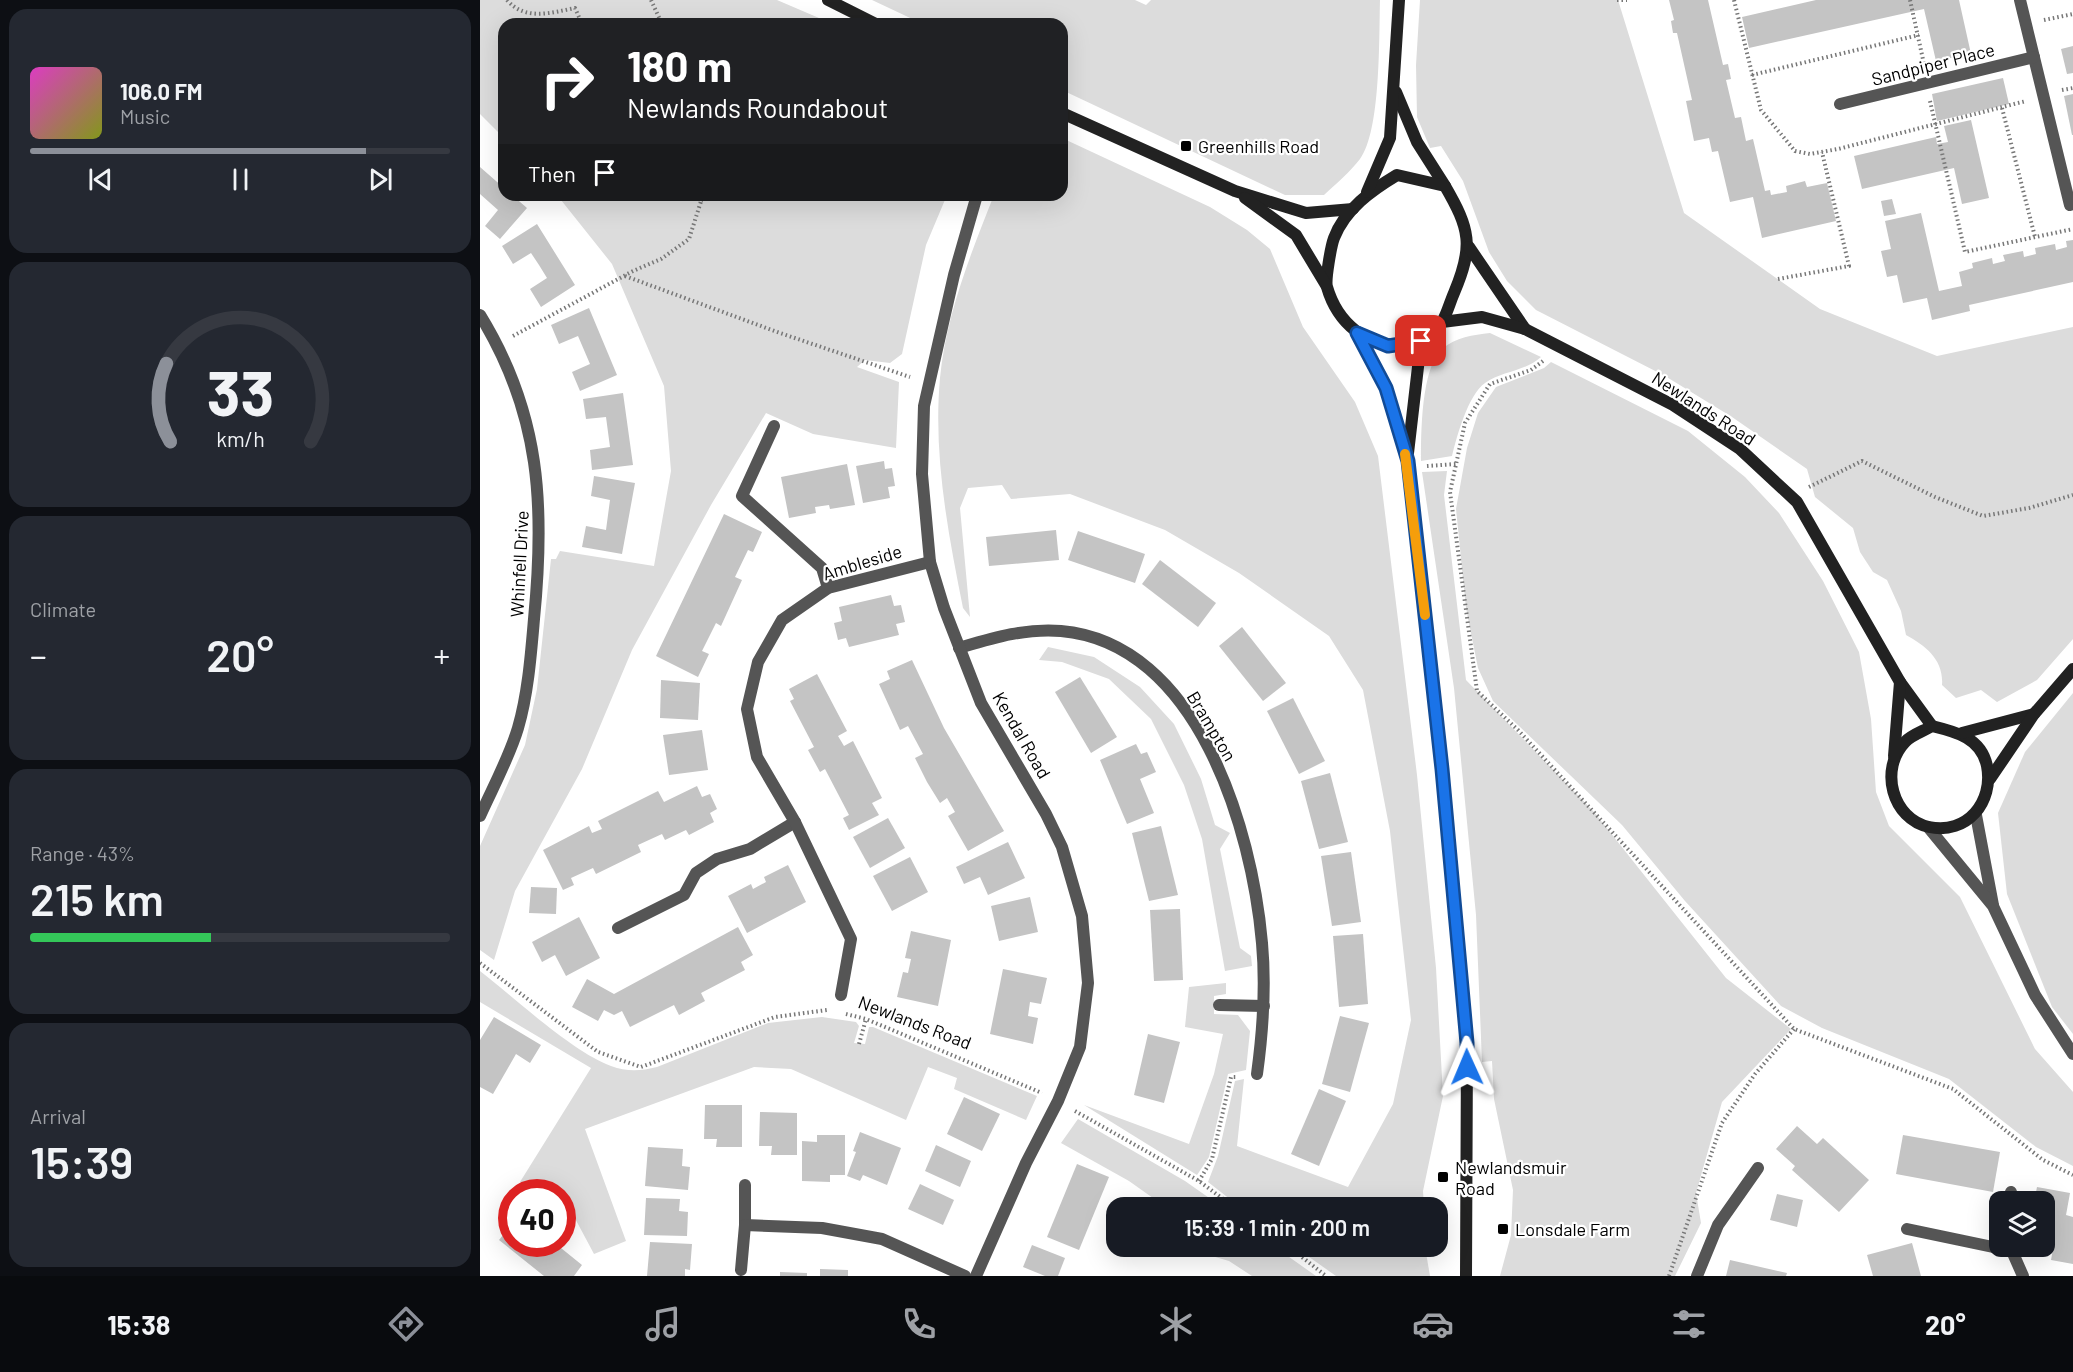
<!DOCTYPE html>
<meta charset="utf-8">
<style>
:root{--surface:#171b24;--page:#242831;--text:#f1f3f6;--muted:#9ea1a6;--line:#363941;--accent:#8c9099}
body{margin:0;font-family:Barlow,sans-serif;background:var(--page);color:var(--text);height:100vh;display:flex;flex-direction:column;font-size:22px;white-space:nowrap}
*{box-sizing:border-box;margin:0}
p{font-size:20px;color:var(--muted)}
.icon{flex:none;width:33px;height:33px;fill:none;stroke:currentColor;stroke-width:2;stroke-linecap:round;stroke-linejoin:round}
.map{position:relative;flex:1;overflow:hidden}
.sheet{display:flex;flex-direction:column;gap:9px;padding:9px;background:#0d0f14;width:480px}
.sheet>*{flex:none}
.banner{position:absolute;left:18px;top:18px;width:570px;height:183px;border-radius:18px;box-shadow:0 6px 24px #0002;background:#202124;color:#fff;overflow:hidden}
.buttons{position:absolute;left:1509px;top:1191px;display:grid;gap:12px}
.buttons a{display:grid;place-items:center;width:66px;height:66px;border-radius:12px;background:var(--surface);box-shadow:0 6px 24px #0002;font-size:30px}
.speed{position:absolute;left:18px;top:1179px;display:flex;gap:12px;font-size:30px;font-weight:700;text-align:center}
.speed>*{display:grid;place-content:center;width:78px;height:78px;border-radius:50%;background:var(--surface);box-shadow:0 6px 24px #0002;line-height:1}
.speed .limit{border:9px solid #d22;background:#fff;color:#111}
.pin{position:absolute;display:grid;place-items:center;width:51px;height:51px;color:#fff;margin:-26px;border-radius:12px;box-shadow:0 3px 9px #0006}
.me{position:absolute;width:66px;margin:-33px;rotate:359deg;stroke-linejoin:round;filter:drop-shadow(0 0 4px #0008)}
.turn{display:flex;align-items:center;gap:21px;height:126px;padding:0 30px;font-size:27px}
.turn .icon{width:78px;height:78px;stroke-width:2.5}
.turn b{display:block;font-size:42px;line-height:51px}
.then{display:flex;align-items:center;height:57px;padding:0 30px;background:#0003;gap:12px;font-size:22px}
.big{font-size:45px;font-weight:600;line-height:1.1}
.sheet .card{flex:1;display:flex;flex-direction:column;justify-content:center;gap:9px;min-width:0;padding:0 21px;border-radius:18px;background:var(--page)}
.sheet .dial{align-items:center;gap:0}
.dial svg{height:156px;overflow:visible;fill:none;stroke:var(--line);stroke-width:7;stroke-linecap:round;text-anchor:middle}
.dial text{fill:var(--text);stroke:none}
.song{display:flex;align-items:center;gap:18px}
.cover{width:72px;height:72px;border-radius:9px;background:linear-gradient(135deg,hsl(310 70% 55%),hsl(70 70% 35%))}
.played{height:6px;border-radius:3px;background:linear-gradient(90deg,var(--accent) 80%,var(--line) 80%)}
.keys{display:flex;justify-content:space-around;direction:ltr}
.heat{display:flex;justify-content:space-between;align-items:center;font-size:33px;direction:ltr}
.charge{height:9px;border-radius:4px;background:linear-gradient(90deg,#34c759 43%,var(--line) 0)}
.trip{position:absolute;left:626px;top:1197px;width:342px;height:60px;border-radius:18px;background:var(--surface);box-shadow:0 6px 24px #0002;font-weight:600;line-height:60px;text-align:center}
.dock{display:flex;height:96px;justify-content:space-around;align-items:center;background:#090b0e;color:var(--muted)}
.dock .icon{width:42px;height:42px}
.dock .current{color:var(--accent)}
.dock b{font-size:27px;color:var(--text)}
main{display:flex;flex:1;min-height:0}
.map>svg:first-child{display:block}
.green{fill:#dcdcdc}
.building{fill:#c4c4c4}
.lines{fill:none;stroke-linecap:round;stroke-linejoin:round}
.path{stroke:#777;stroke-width:4;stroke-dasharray:1.5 3;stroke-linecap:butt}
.lane{stroke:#555;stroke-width:12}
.street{stroke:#555;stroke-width:12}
.secondary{stroke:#222;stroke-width:12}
.route-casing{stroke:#114b97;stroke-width:15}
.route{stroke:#1a73e8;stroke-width:10}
.slow{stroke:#f59e0b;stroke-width:10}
.poi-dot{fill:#000;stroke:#fff;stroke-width:2}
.labels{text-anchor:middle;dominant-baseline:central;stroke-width:4.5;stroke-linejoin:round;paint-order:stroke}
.street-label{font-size:18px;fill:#000;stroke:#fff}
.poi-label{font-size:18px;fill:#000;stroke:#fff;text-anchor:start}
</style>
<main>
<section class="sheet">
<div class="card">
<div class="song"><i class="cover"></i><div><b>106.0 FM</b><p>Music</p></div></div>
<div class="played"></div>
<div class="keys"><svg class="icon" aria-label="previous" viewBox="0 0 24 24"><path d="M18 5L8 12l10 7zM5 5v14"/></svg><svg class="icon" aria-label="pause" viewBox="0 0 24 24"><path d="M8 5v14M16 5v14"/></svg><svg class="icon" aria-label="next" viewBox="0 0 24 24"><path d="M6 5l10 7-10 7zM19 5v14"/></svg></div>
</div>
<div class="card dial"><svg viewBox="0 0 100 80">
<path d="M14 69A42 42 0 1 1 86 69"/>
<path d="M14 69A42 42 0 0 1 12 29" stroke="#8c9099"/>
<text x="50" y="56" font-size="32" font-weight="700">33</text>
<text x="50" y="72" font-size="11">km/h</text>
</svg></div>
<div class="card"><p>Climate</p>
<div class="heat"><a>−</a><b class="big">20°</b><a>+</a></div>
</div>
<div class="card"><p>Range · 43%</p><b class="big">215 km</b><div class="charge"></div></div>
<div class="card"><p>Arrival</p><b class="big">15:39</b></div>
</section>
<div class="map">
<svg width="1593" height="1276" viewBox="0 0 1593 1276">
<rect width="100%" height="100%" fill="#fff"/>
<g class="green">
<polygon points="0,0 297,0 353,24 24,24 24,138 0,114"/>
<path d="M392,0H655L666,5L671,0H900C899,37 901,131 880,159C870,172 856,184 844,195H805L582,90V24H443Z"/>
<path d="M940,0H1138L1204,213L1340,309L1457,356L1593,327V639L1557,680L1517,702L1501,690L1476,698L1462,685C1464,660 1446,646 1426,635L1421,611L1407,580L1393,572L1380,552L1373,528L1335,497L1327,469L1252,417L1185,376L1056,310L1027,281L1009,252L983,181L961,146L950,148L937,117L936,65Z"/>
<path d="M582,138L730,207L767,230L790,249L823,327L875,402L898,456L937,775L956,968L963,1096L943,1191L944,1207H760L728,1182L738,1156L755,1081L764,1079L757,1146L868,1187L913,1104L931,1020L910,831L883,690L849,636L759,573L685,530L590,494L531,499L522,485L488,488L480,508L490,617L483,608C468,533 453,455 460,378C466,315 491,253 514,195H582Z"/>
<polygon points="77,195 467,195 446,245 422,354 410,363 385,360 377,367 419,382 416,448 333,434 286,413 231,505 152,650 102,769 35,891 14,960 0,950 0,846 45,745 57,689 71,559 76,559 80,551 174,566 191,471 184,386 132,264"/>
<path d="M1010,333L1061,357C1044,372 1022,371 1005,383C988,395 977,436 972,456L941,461C941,434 941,368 962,349C976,337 993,335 1010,333Z"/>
<polygon points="1071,362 1208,431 1265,477 1299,513 1343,581 1379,652 1391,719 1396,792 1409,826 1480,897 1555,1049 1593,1092 1593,1166 1556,1147 1469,1079 1342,1028 1301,1006 1205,901 1142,825 1013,701 998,668 986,608 976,509 987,448 998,413 1016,387 1064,368"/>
<polygon points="967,471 964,495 986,680 1114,812 1246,978 1311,1029 1242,1102 1216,1193 1221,1223 1195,1276 1020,1276 1031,1235 1033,1190 1014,1099 1012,1061 1002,1062 996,915 974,688 942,472"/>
<polygon points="568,647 614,657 660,687 694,724 721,779 735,825 750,833 740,849 760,948 771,956 772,966 745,971 722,839 704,785 671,719 629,679 582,662 559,660"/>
<polygon points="1593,693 1593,1034 1572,1007 1527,894 1518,813 1545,752"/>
<path d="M0,971C36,999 91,1051 131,1066C147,1072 161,1071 177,1067L288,1023L342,1017L376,1022L379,1026L374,1043L385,1044L389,1027H393L557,1096L546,1120L474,1089L477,1078L448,1067L426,1120L311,1069L274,1067L105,1129L146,1241L114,1254L90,1209L83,1205L82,1192H59L40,1182L111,1068L0,1002Z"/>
<polygon points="746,983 746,994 734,996 734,1014 758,1015 770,1031 766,1070 748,1074 729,1157 717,1175 604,1105 709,1144 734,1074 743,1034 705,1027 709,987"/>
<polygon points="598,1119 705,1181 742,1207 678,1207 680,1203 649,1181 581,1143"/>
<polygon points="701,1247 795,1247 836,1276 772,1276 749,1261"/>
<polygon points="815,1247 945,1247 950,1276 856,1276"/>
</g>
<g class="building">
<polygon points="1189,0 1228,0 1243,65 1248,64 1251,79 1246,80 1255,118 1261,117 1266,141 1273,139 1285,191 1290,190 1291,195 1307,192 1306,186 1325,181 1327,187 1347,183 1356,221 1282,238 1273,197 1250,202 1238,151 1232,152 1229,138 1214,141 1206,101 1212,100 1197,33 1193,33 1191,21 1194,20"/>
<polygon points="1336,0 1479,0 1491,54 1456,61 1444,9 1269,48 1262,17"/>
<polygon points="1593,46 1593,73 1587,74 1581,49"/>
<polygon points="1523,78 1529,104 1457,121 1452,94"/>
<polygon points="1593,94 1593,135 1592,135 1584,96"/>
<polygon points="1491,120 1509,198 1482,204 1474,168 1382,189 1374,156 1456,137 1457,144 1468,142 1464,126"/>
<polygon points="0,167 24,188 24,195 32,195 47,208 20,239 5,226 18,210 0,194"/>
<polygon points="1412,199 1416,214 1404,216 1401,201"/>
<polygon points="1441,213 1459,291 1482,286 1479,272 1493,268 1492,263 1512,258 1513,264 1525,261 1523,255 1543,251 1544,257 1556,254 1555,248 1575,244 1576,250 1587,247 1586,241 1593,240 1593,282 1489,305 1490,311 1452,320 1447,298 1423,303 1417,275 1407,277 1401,251 1411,249 1405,221"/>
<polygon points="57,224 95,285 61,307 50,289 67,278 59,265 51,253 33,264 22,246"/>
<polygon points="109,308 137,375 100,391 92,372 110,364 98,336 79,344 71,325"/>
<polygon points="143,393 153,465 112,470 110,450 130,447 126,417 106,419 103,399"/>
<polygon points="404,461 405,469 412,468 415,486 408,487 410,498 383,503 376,466"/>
<polygon points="367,464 375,505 350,509 349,505 335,507 336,513 309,518 301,477"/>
<polygon points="114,476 155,483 142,554 102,547 106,526 126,530 130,500 111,496"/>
<polygon points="244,514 282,532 273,552 268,550 255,577 262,580 241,626 236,623 222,651 229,654 218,677 176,656"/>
<polygon points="576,530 579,560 509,566 506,537"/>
<polygon points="598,531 665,554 655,583 588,560"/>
<polygon points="680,560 736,603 718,627 662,584"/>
<polygon points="411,595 414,606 421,605 425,622 416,624 419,635 369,647 366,638 358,640 354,623 362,621 359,607"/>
<polygon points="762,627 806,683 783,701 739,646"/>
<polygon points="432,660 464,728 524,831 488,851 468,816 475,812 467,798 460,803 447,782 435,758 443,754 428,726 420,730 399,684 410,679 407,671"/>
<polygon points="337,674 367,731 358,736 364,746 373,741 402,798 392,803 399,815 369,830 363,818 369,815 345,769 340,772 328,750 334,747 310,701 314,699 309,689"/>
<polygon points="600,677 637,737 611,753 575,692"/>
<polygon points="181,680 220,683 218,720 180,718"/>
<polygon points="813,698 845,761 819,774 787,711"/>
<polygon points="222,730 228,770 189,775 183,735"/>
<polygon points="656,744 661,754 667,752 676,772 660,779 674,813 647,824 620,760"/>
<polygon points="850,773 868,842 839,849 821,781"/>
<polygon points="217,786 222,797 230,794 237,809 230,813 234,822 209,835 206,830 185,840 182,834 158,845 161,852 116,874 113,868 91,878 94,885 83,890 63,850 109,826 112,833 122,829 118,821 178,791 184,802"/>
<polygon points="408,818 425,848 390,868 373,837"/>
<polygon points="681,826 698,895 669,901 652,833"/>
<polygon points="528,842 545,878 508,895 500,877 484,884 476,867"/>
<polygon points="871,852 881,922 852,926 841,856"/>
<polygon points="430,857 448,892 412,911 393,876"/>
<polygon points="308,865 326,902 267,933 248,896 271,884 273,889 286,882 284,877"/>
<polygon points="51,887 77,888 76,914 49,913"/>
<polygon points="550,897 558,932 519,941 511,906"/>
<polygon points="700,909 703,980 674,981 670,910"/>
<polygon points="99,917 120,958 86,976 75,955 62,962 52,942"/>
<polygon points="258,927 273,955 261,962 265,970 221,993 225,1001 199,1015 194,1005 150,1027 142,1011 134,1015 124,1010 118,1021 92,1007 107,979 134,994"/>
<polygon points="431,931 471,940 458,1006 417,997 423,972 428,973 431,959 425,958"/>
<polygon points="883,934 888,1004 859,1007 853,936"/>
<polygon points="523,969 567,978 561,1004 550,1002 548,1016 558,1018 553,1044 510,1034"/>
<polygon points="860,1016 889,1023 870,1092 842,1084"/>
<polygon points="14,1017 61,1045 50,1063 36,1054 13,1094 0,1087 0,1040"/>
<polygon points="668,1034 700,1042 684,1103 654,1095"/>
<polygon points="839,1089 866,1101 839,1166 811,1154"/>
<polygon points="484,1097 520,1114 502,1151 467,1134"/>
<polygon points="225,1105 262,1105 262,1147 236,1147 237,1139 224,1139"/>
<polygon points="280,1112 317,1113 317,1155 291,1155 292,1146 279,1146"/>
<polygon points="1317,1126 1337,1144 1343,1138 1389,1180 1359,1212 1312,1170 1315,1166 1296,1149"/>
<polygon points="380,1132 421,1148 407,1185 383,1175 380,1181 367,1176 376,1152 373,1151"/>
<polygon points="337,1135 365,1135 365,1175 350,1175 350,1182 322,1181 322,1141 337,1142"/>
<polygon points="1423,1135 1520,1152 1513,1192 1416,1174"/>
<polygon points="456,1145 491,1161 480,1187 445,1171"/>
<polygon points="168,1147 203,1149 202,1166 210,1167 208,1190 165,1186"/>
<polygon points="597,1164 629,1177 599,1250 567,1237"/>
<polygon points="440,1184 474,1200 463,1225 428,1209"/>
<polygon points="1557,1187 1590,1193 1586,1215 1593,1217 1593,1264 1571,1260 1575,1238 1564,1236 1564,1202 1554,1202"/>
<polygon points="1297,1194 1323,1200 1317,1227 1290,1220"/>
<polygon points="166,1198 200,1199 199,1211 208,1212 207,1236 164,1235"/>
<polygon points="32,1224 32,1244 76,1244 102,1265 94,1276 64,1276 19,1240"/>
<polygon points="170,1242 212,1244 210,1270 205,1269 205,1276 167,1276"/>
<polygon points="1432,1243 1441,1276 1393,1276 1387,1255"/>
<polygon points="552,1245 585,1258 578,1276 565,1276 543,1267"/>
<polygon points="1250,1260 1307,1273 1306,1276 1246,1276"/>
<polygon points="340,1269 368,1270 368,1276 340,1276"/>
<polygon points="300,1272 327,1273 327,1276 300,1276"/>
</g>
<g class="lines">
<g class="path">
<path d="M27,0C45,21 70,13 95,8L102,24"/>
<polyline points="171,0 182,24"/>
<polyline points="1137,0 1147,0"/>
<polyline points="1254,0 1281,110 1315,151 1330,154 1358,149 1546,101"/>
<polyline points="1430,0 1444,64"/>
<polyline points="1564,20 1593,14"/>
<polyline points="1272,75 1439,35"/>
<polyline points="1582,90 1593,88"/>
<polyline points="1450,101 1485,252 1593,229"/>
<polyline points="1522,108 1555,237"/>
<polyline points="210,195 223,201"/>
<polyline points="145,276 300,333 430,377"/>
<polyline points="1298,279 1369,266 1342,152"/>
<polyline points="33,336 153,271 181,259 209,239 223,195"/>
<polyline points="1063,361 1051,370 1010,384 985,423 970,492 997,691 1038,730 1314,1029 1473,1089 1563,1160 1593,1175"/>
<polyline points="947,466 976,464"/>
<polyline points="1329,487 1382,461 1455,497 1503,516 1549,508 1593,495"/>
<polyline points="0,963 118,1052 161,1067 295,1017 347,1010"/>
<polyline points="366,1014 386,1019 562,1093"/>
<polyline points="379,1044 386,1019"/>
<polyline points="595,1111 719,1181 755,1208"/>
<polyline points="719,1181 732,1159 751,1077 757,1077"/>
<polyline points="808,1246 846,1276"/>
<polyline points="1189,1276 1242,1123 1275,1074 1314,1029"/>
</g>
<polyline class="lane" points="294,426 262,496 342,568 348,588"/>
<g class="street">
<polyline points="1540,0 1590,205"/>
<polyline points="1360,104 1554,57"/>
<path d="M0,315C61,414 65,507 54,619C51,654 48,694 38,728C29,758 13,787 0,816"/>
<path d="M479,648C513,638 545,628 581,631C718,643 772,829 782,943C786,987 783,1030 777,1074"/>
<polyline points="1496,815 1513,905"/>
<polyline points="1448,827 1513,906 1555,995 1593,1054"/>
<polyline points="138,928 204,895 216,873 237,859 270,849 315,822"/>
<polyline points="361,995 371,939 315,822 277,757 267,709 278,662 302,620 348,588 450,562"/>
<polyline points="739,1005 784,1006"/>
<polyline points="1529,1202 1531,1192"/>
<polyline points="265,1225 265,1185"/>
<polyline points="1427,1229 1532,1251 1543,1276"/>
<polyline points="1514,1247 1520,1230"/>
<polyline points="261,1270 265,1225 342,1228 402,1239 485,1276"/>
<polyline points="496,1276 546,1163 578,1101 600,1047 608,983 602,916 582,847 566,814 501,703 464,608 450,562 442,474 444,406 474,275 497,195"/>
<polyline points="1217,1276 1238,1225 1278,1168"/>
</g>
<g class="secondary">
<polyline points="348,0 396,24"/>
<polyline points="916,92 937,142 965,186"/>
<polyline points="582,113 755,191 826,213 873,209"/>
<path d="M917,175L965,186C990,229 994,246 974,293C970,302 967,314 962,322C952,336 939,342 924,344C887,349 857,322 847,287C845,280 851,246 854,238C865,209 892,190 917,175Z"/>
<polyline points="887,192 910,138 919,0"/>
<polyline points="765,198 816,235 846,285"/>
<polyline points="989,247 1045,329"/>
<polyline points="962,322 1002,317 1045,329 1193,405 1260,449 1317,502 1420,682 1452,726"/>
<polyline points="877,333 906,388 928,461 962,769 987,1043 986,1276"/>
<polyline points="928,453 941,341"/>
<path d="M1452,726C1477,732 1501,738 1507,766C1514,802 1487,835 1449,827C1412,819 1399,769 1425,742C1431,735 1444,731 1452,726Z"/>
<polyline points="1482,733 1554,714"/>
<polyline points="1414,756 1420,682"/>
<polyline points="1510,779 1554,714 1593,669"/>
</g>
</g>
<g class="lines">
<g class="route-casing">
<polyline id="route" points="941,341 908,346 877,333 906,388 928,461 962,769 987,1043 987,1067"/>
</g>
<use href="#route" class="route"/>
<polyline class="slow" points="925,454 945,615"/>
</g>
<g class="poi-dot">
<rect x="700" y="140" width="12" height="12" rx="3"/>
<rect x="957" y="1171" width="12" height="12" rx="3"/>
<rect x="1017" y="1223" width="12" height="12" rx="3"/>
</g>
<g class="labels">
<g class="street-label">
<text transform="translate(1453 64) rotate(-14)">Sandpiper Place</text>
<text transform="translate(1224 408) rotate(33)">Newlands Road</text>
<text transform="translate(382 562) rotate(-17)">Ambleside</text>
<text transform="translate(39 564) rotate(-87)">Whinfell Drive</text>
<text transform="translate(732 726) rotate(59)">Brampton</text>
<text transform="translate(542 735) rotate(60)">Kendal Road</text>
<text transform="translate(435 1022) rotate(21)">Newlands Road</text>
</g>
<g class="poi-label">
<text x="718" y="146">Greenhills Road</text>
<text x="975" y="1167">Newlandsmuir<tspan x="975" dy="21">Road</tspan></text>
<text x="1035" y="1229">Lonsdale Farm</text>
</g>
</g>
</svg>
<div class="buttons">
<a><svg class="icon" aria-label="layers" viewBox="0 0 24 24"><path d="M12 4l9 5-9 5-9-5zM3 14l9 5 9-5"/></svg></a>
</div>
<div class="speed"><div class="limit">40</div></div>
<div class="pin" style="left:941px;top:341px;background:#d93025"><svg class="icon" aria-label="arrive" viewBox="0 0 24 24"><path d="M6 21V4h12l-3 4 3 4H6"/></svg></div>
<svg class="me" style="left:987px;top:1067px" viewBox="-20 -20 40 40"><path d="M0-17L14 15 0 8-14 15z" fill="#1a73e8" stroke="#fff" stroke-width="4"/></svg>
<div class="trip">15:39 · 1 min · 200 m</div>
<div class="banner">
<div class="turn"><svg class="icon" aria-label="right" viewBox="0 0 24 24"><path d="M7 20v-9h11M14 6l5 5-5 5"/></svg><div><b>180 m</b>Newlands Roundabout</div></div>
<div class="then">Then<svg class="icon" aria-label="arrive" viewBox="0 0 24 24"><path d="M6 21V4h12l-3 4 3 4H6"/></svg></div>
</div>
</div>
</main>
<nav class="dock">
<b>15:38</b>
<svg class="icon current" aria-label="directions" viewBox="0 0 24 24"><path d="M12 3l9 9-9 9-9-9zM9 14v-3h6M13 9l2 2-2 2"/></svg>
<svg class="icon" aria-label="music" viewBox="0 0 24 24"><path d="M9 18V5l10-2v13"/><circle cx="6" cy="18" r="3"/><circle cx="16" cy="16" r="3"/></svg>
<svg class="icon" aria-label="phone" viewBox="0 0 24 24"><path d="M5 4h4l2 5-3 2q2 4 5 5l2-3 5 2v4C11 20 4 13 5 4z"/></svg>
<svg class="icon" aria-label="climate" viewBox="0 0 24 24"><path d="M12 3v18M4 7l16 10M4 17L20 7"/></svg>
<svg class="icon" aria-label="car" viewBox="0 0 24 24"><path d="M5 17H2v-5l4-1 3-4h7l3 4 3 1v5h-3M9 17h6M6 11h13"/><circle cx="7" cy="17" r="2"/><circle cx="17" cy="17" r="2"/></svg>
<svg class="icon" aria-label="filters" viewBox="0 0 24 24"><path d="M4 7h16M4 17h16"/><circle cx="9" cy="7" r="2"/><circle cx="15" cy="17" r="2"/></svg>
<b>20°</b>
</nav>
